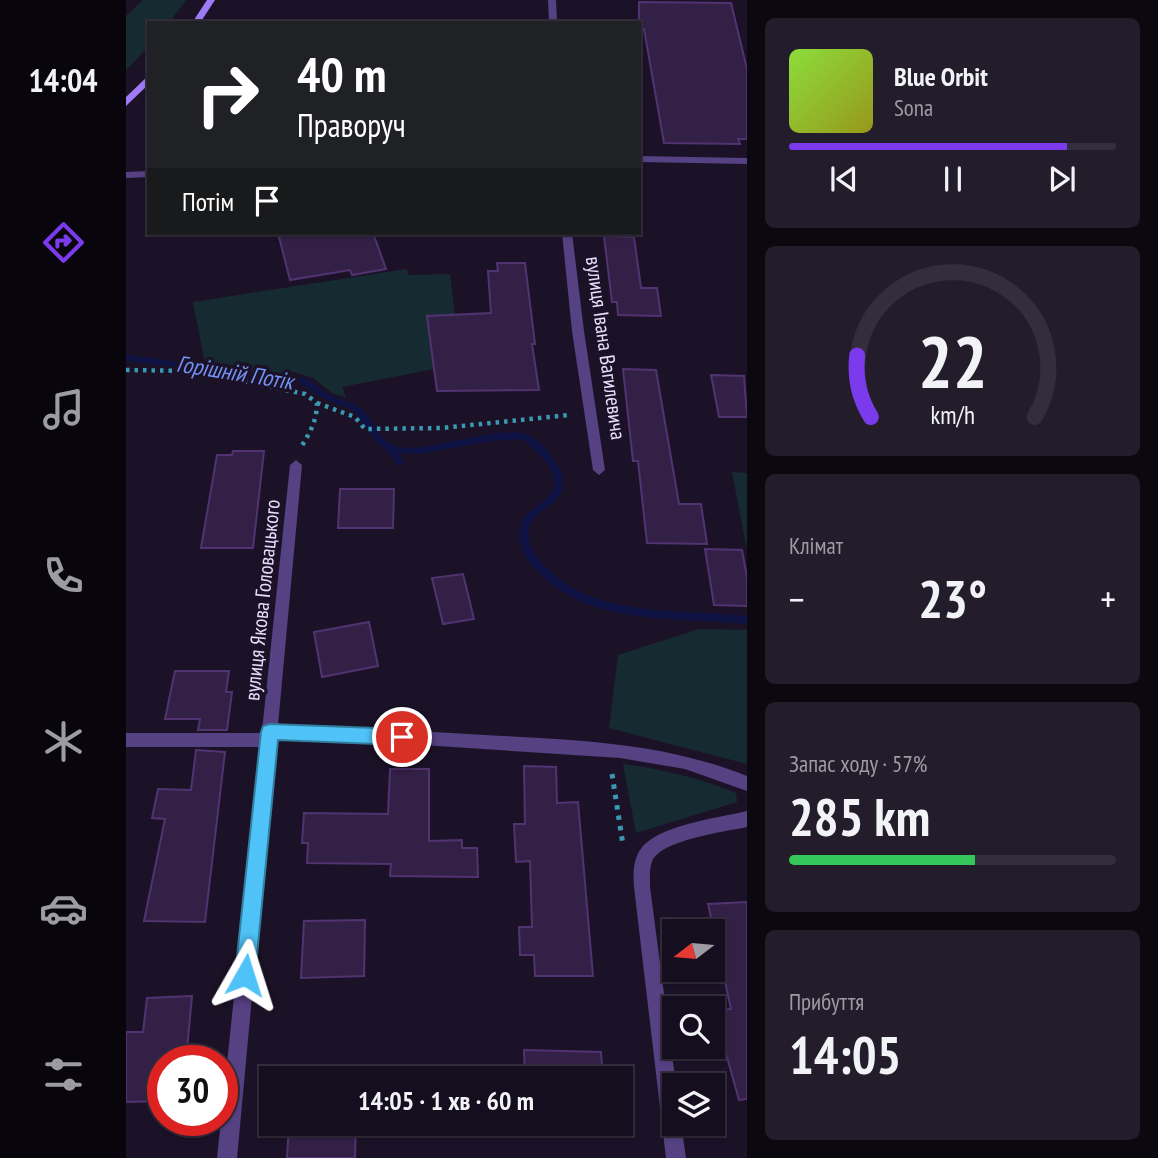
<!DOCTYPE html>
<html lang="uk">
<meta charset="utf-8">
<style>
:root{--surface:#150e1e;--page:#221c2b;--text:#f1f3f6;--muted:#9d9ca4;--line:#342e3c;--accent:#7c3aed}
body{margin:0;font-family:"PT Sans Narrow",sans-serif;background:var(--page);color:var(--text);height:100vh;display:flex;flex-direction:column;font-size:26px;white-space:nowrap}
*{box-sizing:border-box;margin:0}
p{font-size:23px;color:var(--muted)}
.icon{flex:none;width:38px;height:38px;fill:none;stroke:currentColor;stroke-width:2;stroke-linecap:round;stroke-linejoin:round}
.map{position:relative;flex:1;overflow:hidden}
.details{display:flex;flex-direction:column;gap:18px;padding:18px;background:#0c0810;width:411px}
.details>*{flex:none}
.guide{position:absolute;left:21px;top:21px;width:494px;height:214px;border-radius:0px;box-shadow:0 2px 5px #0004,0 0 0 2px var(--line);background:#202124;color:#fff;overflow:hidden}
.needle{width:46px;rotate:254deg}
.buttons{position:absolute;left:536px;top:919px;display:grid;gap:14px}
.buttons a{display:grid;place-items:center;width:63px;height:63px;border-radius:0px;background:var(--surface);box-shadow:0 2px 5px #0004,0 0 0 2px var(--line);font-size:35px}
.speed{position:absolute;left:21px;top:1045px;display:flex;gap:14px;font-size:35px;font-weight:700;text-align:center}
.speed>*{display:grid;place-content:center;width:91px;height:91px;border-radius:50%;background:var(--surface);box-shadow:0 2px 5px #0004,0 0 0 2px var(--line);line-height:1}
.speed .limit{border:10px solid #d22;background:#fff;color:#111}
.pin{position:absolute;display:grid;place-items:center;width:60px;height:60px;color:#fff;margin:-30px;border:4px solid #fff;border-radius:50%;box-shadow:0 2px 7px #0007}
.me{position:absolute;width:77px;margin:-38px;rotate:6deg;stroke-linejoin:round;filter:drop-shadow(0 0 5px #0008)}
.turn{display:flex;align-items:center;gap:24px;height:147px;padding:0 35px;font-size:32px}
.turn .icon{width:91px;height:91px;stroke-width:2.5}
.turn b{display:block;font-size:49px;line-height:60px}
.then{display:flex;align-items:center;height:66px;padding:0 35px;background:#0003;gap:14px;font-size:26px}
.big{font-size:52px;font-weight:700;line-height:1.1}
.details .tile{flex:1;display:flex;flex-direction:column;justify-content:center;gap:10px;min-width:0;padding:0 24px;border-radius:10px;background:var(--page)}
.details .dial{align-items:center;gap:0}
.dial svg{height:182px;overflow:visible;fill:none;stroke:var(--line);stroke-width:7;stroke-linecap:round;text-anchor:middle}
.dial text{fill:var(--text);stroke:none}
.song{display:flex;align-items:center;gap:21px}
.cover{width:84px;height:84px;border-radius:10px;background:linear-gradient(135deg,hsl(90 70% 55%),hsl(60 70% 35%))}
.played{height:7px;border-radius:4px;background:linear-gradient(90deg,var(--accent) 85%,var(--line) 85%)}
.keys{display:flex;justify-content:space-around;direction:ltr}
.heat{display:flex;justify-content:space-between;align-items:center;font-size:38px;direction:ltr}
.charge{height:10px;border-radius:5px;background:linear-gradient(90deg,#34c759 57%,var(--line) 0)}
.trip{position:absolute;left:133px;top:1066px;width:374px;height:70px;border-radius:0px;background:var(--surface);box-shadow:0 2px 5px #0004,0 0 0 2px var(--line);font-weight:700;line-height:70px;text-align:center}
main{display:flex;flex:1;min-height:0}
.menu{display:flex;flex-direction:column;width:126px;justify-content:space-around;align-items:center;background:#08060c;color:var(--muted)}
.menu .icon{width:49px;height:49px}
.menu .on{color:var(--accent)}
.menu b{font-size:32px;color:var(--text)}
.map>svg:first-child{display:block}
.green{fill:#162b31}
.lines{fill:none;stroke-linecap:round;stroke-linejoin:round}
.stream{fill:#0f1344;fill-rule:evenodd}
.building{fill:#332047;stroke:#513371;stroke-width:2}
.path-far1{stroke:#3a98b2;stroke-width:4.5;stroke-dasharray:3.5 5;stroke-linecap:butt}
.path{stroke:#3a98b2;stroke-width:5;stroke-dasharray:4.5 6;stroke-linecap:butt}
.lane{fill:#564183;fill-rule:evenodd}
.street{fill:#564183;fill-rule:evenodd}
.secondary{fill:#9f7af5;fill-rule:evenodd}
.route{fill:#4fc3f7;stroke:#337fa1;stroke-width:2}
.labels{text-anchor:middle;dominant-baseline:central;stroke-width:7;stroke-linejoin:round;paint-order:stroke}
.street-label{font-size:21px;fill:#e9dcfc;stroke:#1c1228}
.water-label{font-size:23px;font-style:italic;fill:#7293f4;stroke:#1c1228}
</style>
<main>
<nav class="menu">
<b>14:04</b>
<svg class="icon on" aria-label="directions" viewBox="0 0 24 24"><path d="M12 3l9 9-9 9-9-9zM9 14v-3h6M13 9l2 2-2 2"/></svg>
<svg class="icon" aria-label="music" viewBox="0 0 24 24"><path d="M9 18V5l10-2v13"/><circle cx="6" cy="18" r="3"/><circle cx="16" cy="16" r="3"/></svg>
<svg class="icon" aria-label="phone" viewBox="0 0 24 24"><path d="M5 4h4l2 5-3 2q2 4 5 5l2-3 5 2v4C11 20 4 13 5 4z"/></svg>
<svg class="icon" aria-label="climate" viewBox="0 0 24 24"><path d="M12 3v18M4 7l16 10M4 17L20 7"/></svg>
<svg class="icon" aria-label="car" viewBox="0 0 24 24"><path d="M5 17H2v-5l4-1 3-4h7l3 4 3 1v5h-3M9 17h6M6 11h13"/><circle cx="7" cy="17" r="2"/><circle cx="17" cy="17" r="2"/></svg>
<svg class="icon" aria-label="filters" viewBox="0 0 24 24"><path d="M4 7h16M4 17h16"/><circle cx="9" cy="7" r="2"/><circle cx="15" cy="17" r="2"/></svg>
</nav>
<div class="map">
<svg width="621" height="1158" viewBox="0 0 621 1158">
<rect width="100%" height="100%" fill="#1c1228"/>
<g class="green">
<polygon points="17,0 60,0 43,23 23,23 23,46 0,70 0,16"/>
<polygon points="281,269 282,275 324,274 329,315 301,317 308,369 216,387 220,397 208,394 187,378 168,372 135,375 79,363 67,302"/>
<polygon points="606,472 621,473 621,550"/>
<polygon points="573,629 621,630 621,764 483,728 492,655"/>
<path d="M497,764C535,769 574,778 610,793L611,802L510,833Z"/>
</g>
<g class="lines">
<path class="stream" d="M0,355C44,359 87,370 131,376C147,378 162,371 178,378C187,382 195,390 204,395C218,402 231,402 241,415C250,427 256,444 273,447C307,453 383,419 408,438C424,451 450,480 430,500C422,509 408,513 404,525C399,542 408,556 420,567C432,578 444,588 459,594C507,615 569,610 621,616V624C558,617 483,625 429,587C423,583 418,577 413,573C400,561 389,543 395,525C400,509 414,506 424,495C440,477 410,449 396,439L366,441L293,454L272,453L278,463L274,466L271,465L262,451L251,443L229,412L220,407L198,399L171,381L161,380L132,382L50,367L0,361Z"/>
</g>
<g class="building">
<polygon points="513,2 605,3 621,69 621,139 612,139 614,144 538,143 518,29 513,29"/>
<polygon points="152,233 247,233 260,269 226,275 224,270 164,280"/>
<polygon points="478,236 508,237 515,288 531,288 535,316 492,315 491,302 486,302"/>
<polygon points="371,263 399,263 409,344 406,344 413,390 311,391 301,316 365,313 362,271 372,271"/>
<polygon points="497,369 530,370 553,504 575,504 581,544 521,543 512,461 507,461"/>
<polygon points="585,375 618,376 621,417 593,417"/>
<polygon points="107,451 138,451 127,548 75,548 91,455 106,455"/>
<polygon points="214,489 268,489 267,528 212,528"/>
<polygon points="579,549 616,550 621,577 621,606 588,605"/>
<polygon points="337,574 348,619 317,624 306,578"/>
<polygon points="243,622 252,666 196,677 188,632"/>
<polygon points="49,671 103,671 100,692 106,692 101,730 72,730 74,719 39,719"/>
<polygon points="70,750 99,752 79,922 18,921 39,819 26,818 32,789 65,790"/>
<polygon points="398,766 430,767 431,803 452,802 467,976 409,976 408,955 394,955 393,927 406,927 404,861 390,862 388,824 399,824"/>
<polygon points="264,769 303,769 303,841 336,840 336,848 351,848 352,877 264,876 265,864 181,863 182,843 176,843 178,813 262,814"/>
<polygon points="621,902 621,1099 613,1100 596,1039 586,1040 586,1010 605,1009 582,904"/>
<polygon points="239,920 238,976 175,978 178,921"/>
<polygon points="66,996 60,1060 37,1060 37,1101 0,1102 0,1032 17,1032 21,998"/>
<polygon points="398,1050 475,1052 477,1078 399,1078"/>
<polygon points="163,1124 230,1124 229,1158 161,1158"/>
</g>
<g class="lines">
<g class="path-far1">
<path d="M0,370L68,371L179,394L191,403C191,420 184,433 175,447"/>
<polyline points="191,403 229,417 239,429 316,428 443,415"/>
</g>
<polyline class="path" points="486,774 497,845"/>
<g class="lane">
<polygon points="23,171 23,177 0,178 0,172"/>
<polygon points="0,733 142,733 147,735 150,740 147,745 142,747 0,747"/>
</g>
<g class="street">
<polygon points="422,0 430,0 431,23 423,23"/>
<polygon points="513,156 621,158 621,164 513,162"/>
<polygon points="436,233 446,233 458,331 479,470 473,475 467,470 446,331"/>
<path d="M170,460L176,465L152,725C221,727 290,731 359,735C449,740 536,742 621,776V791L559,769L494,758L281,744L150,739L111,1158H91L164,465Z"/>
<path d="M621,811V827C598,832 540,839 527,859C523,867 524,879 524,887L550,1085H548V1124H555L560,1158H540L508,887C507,874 507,861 514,850C530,825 593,818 621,811Z"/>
</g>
<g class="secondary">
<polygon points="81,0 89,0 74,23 66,23"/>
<polygon points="23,75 23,84 0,106 0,97"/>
</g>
</g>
<polygon class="route" points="144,724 276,729 282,731 285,737 282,742 276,745 152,740 129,975 126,982 119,985 112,982 109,975 135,732 137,726"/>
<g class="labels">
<g class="street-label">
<text transform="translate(480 348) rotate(82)">вулиця Івана Вагилевича</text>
<text transform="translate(136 600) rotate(-84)">вулиця Якова Головацького</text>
</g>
<g class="water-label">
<text transform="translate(109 372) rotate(9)">Горішній Потік</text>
</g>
</g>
</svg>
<div class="buttons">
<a><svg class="needle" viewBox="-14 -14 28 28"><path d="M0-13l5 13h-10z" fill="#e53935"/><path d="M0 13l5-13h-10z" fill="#9d9ca4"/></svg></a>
<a><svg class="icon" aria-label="search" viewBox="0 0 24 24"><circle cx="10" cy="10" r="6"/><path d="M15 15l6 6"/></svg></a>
<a><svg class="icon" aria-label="layers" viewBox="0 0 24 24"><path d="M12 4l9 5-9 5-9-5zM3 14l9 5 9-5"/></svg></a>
</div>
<div class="speed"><div class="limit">30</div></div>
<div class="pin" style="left:276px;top:737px;background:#d93025"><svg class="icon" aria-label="arrive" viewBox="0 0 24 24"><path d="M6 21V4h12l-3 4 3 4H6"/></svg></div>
<svg class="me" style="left:119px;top:975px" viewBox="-20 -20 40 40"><path d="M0-17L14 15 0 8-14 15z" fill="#4fc3f7" stroke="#fff" stroke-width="4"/></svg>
<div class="trip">14:05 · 1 хв · 60 m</div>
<div class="guide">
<div class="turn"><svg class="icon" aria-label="right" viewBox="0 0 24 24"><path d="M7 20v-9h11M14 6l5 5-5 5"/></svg><div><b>40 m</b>Праворуч</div></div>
<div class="then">Потім<svg class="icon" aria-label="arrive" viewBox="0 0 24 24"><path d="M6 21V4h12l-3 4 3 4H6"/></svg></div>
</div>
</div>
<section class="details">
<div class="tile">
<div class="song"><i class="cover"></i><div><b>Blue Orbit</b><p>Sona</p></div></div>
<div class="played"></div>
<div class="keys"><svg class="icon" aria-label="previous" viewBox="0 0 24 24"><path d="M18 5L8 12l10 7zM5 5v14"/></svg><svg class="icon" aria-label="pause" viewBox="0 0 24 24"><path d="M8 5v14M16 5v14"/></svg><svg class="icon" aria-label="next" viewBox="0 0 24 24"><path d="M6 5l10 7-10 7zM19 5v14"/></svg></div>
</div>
<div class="tile dial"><svg viewBox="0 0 100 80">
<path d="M14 69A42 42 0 1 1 86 69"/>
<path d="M14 69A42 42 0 0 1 8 42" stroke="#7c3aed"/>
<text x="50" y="56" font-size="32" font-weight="700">22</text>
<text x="50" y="72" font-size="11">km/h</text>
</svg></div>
<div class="tile"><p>Клімат</p>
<div class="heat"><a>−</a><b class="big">23°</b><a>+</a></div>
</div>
<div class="tile"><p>Запас ходу · 57%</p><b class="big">285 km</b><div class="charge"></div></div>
<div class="tile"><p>Прибуття</p><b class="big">14:05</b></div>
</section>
</main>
